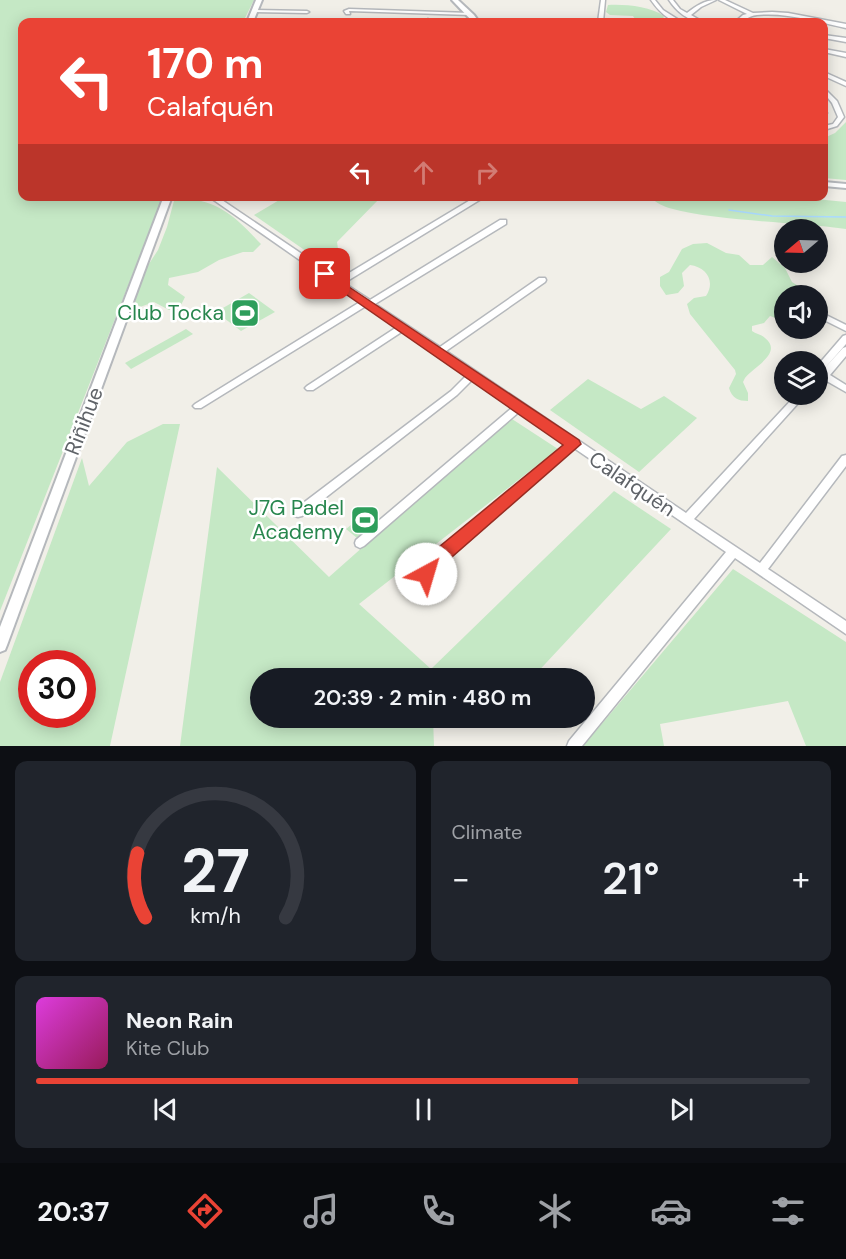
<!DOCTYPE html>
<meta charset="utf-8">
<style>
:root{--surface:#171b24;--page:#20242c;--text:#f1f3f6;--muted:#9ea1a6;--line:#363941;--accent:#ea4335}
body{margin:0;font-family:"DM Sans",sans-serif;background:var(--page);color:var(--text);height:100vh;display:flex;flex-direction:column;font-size:22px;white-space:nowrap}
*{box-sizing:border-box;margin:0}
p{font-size:20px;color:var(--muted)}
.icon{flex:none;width:33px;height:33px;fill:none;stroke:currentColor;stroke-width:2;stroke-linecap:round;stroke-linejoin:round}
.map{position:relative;height:746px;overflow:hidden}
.drawer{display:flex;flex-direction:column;gap:15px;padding:15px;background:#0d0f14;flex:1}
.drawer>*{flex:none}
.top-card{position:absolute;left:18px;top:18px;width:810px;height:183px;border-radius:12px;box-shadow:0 3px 15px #0003;background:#ea4335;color:#fff;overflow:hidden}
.needle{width:39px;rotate:251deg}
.fabs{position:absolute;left:774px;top:219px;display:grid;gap:12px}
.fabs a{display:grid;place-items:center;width:54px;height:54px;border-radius:50%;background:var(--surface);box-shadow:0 3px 15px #0003;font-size:30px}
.speed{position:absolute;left:18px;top:650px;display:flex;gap:12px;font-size:30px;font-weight:700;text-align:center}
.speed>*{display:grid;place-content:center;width:78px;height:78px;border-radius:50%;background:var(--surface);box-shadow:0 3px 15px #0003;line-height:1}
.speed .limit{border:9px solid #d22;background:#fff;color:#111}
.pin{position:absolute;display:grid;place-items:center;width:51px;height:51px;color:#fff;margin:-26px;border-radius:12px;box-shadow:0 3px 9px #0006}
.me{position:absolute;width:66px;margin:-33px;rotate:39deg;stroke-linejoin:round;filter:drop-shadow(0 0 4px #0008)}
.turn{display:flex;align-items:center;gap:21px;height:126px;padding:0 30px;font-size:27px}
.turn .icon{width:78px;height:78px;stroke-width:2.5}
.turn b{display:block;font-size:42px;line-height:51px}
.lanes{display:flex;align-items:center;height:57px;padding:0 30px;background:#0003;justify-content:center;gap:30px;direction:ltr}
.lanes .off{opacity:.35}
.big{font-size:45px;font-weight:600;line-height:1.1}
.drawer .widget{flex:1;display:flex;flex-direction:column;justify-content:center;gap:9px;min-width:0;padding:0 21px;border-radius:12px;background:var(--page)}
.drawer .dial{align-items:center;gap:0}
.dial svg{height:156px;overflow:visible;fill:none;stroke:var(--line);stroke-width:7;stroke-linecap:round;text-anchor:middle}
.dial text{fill:var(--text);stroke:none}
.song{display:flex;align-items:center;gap:18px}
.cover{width:72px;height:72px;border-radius:9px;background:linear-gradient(135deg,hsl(300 70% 55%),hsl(330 70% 35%))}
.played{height:6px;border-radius:3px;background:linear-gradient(90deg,var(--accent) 70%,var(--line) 70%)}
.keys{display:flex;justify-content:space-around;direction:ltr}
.heat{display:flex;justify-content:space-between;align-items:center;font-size:33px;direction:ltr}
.drawer .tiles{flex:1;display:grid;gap:15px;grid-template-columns:1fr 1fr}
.widget:last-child{grid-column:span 2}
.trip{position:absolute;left:250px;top:668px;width:345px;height:60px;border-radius:30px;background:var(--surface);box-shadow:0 3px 15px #0003;font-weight:600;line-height:60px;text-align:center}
.tab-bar{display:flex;height:96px;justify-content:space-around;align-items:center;background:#090b0e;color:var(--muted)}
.tab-bar .icon{width:42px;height:42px}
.tab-bar .active{color:var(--accent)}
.tab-bar b{font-size:27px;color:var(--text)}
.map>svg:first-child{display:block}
.green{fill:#c5e8c5;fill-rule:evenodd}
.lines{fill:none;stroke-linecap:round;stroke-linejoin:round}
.stream{stroke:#aadaff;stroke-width:1.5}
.minor-casing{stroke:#b5b8bc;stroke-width:3}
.tertiary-casing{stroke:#b5b8bc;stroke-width:4}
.minor{fill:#fff;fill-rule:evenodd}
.tertiary{fill:#fff;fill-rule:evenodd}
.route{fill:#ea4335;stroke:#982c22;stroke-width:1.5}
.labels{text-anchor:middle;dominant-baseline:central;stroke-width:5;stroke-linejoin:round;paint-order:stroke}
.leisure-label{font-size:21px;fill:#27864d;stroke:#fff;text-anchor:end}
.street-label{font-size:21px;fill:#5f6368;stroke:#fff}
</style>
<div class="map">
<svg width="846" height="746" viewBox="0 0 846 746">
<rect width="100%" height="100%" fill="#f1efe8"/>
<g class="green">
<polygon points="0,0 254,0 243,22 22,22 22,196 163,197 0,611"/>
<path d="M608,5C624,4 650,6 664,16L663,19L672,22H658L651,19L640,21L635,19L633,16L610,15L606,12Z"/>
<polygon points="846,122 846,180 824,178 824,138 835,133"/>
<polygon points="286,196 381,197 337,242 342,276 254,215"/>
<path d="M175,197H194L197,200C226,206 242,224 261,244L253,252H243L219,260L198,272L169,278L168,285L185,297L179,309L169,310L154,302L140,307L135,302L143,273L158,250L167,227Z"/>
<path d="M795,197L846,202V229C790,221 721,222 669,208C661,206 654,200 648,197Z"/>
<path d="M707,243L726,253L739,255L750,265H763L772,257L785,268L792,282L812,295L784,296V321L770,316L764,323L752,326V331C756,334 761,334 765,338C784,353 752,368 745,378L743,382L748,393V401C738,401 732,398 729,388L736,374L735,370L690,314L687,304L694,298L706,296C716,281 706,267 690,265L682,273L684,286L678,293L666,295L660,286V277L669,272L682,249L693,244Z"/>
<polygon points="249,293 275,312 241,331 216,312"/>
<polygon points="186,329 193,334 131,369 125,363"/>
<polygon points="588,379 641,409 664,396 697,418 639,472 550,410"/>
<polygon points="512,419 558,449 359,604 431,669 614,491 671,529 532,678 261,678 261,717 433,717 434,746 180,746 217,467 329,577 478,445"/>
<path d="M163,424H180L110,746H0V682L82,458L89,486L127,442ZM32,663H82V714H32Z"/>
<polygon points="367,512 378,521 357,538 346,529"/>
<polygon points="733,569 846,642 846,746 806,746 788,701 660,724 664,746 583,746"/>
</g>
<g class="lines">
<polyline class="stream" points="729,210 772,216 846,217"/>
<g class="minor-casing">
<g id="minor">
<polygon points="601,0 605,0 603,22 598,22"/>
<path d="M651,0H655L663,10L682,22C668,22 658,10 651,0Z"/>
<path d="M669,0H673L680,9L687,13C696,6 705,0 716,0L701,7L691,15L703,22C689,22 676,11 669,0Z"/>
<path d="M719,0H725L753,13L772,12L788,13L846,24V28C818,22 786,12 757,15C748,16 743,22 735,22L743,15L747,14Z"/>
<polygon points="349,9 470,13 472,14 470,15 349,11 350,14 346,14 344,11"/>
<polygon points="254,10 307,11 309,12 307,13 252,12 252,11"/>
<polygon points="428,19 430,20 431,22 427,22 425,21"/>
<polygon points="354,20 361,22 352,22"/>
<polygon points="824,35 846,38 846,42 824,38"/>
<polygon points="824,49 846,53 846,57 824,52"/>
<polygon points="824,72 846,82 846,86 824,76"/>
<polygon points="824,88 837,101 844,117 837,126 824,130 824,126 833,124 838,117 832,103 824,93"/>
<polygon points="824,110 827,113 824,115"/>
<path d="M208,196H216L339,279L477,196H486L344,283L370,300L500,220H506V224L375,304L440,347L539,278H545L546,280L545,282L446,351L686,513L795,396H801L803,398L801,400L694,519L760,563L842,456L846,455V466L768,569L846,621V634L735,558L582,746H567L569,741L726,552L574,448L441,562V569L437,576L427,580L418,577L413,566L417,556L426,552L434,554L567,443L520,411L364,546L360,548L356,546L355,543L356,540L513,407L473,379L457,395L302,516L298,517L294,516L293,513L294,510L451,391L467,375L403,331L313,390H307L305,388L307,386L397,327L366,306L201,408H195L193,406L195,404L360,302ZM426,562L430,564V568L428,570L424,568V564Z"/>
<polygon points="818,311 846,325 846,331 818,317"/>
<polygon points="846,335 846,344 823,370 843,348 846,347 846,356 830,375 846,385 846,392 825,380 820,379 818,375 818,365 843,336"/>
</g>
</g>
<g class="tertiary-casing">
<g id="tertiary">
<polygon points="256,0 262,0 253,22 247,22"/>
<polygon points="452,0 458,0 474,15 479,22 473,22"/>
<polygon points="824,182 846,184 846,188 824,186"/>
<polygon points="164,196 172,196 7,645 5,650 0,652 0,627"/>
</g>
</g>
<use href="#minor" class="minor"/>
<use href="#tertiary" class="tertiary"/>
</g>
<polygon class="route" points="325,271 579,440 581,444 444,564 440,577 426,582 420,580 417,574 420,569 428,566 426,561 428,556 563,445 321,277 319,274"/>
<defs>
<g id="stadium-square" transform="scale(1.5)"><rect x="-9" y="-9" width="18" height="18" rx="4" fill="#2e9e5b" stroke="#fff"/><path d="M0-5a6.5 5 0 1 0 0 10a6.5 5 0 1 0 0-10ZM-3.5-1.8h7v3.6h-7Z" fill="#fff"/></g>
</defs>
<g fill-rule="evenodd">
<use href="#stadium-square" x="245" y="313"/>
<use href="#stadium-square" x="365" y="520"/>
</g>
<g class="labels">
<g class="leisure-label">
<text x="224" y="313">Club Tocka</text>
<text x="344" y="508">J7G Padel<tspan x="344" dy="24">Academy</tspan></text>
</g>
<g class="street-label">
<text transform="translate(84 421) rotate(-69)">Riñihue</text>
<text transform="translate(632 484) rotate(34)">Calafquén</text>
</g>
</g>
</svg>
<div class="fabs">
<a><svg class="needle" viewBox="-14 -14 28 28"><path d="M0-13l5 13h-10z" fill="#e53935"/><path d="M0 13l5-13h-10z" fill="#9ea1a6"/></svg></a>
<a><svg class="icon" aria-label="sound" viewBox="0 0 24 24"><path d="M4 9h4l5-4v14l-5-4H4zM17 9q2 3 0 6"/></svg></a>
<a><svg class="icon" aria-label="layers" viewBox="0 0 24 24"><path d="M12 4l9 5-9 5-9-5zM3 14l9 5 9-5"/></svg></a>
</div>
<div class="speed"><div class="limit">30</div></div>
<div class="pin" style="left:325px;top:274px;background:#d93025"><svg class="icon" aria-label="arrive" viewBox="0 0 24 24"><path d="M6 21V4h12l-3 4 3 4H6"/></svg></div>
<svg class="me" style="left:426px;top:574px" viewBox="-20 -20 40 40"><circle r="19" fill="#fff"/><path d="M0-13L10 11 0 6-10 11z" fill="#ea4335"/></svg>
<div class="trip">20:39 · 2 min · 480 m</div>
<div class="top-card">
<div class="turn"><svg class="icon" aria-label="left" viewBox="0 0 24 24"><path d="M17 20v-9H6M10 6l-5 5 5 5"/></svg><div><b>170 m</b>Calafquén</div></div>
<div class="lanes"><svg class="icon" aria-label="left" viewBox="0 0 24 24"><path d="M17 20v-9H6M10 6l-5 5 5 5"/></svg><svg class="icon off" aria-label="ahead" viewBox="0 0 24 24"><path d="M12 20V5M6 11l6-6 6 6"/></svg><svg class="icon off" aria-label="right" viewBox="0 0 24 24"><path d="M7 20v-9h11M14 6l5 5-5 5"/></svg></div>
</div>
</div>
<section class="drawer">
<div class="tiles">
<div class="widget dial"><svg viewBox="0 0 100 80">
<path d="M14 69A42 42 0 1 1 86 69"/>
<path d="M14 69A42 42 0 0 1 10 36" stroke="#ea4335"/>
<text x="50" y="56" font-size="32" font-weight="700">27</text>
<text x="50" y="72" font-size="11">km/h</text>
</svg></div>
<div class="widget"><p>Climate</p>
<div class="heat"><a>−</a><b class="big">21°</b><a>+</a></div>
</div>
<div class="widget">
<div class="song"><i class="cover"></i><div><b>Neon Rain</b><p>Kite Club</p></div></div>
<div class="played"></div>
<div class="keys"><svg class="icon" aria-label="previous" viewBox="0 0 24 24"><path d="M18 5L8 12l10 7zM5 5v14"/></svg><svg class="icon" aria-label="pause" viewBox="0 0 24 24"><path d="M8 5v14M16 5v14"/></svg><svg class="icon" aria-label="next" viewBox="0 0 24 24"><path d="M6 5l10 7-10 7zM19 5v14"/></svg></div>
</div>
</div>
</section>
<nav class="tab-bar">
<b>20:37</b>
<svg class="icon active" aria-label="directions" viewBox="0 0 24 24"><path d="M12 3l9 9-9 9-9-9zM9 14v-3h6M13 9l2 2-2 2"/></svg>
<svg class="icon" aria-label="music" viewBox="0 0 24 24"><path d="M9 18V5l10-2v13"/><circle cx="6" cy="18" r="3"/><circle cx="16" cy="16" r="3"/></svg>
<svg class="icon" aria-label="phone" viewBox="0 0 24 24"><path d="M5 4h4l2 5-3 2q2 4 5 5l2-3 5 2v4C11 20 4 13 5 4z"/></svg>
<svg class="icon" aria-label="climate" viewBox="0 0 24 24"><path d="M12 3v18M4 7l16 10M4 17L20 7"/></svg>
<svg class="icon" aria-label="car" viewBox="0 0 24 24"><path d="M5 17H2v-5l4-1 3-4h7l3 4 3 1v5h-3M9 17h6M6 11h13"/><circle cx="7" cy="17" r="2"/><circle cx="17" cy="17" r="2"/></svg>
<svg class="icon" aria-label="filters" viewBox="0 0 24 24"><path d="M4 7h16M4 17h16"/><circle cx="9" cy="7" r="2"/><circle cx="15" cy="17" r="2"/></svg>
</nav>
